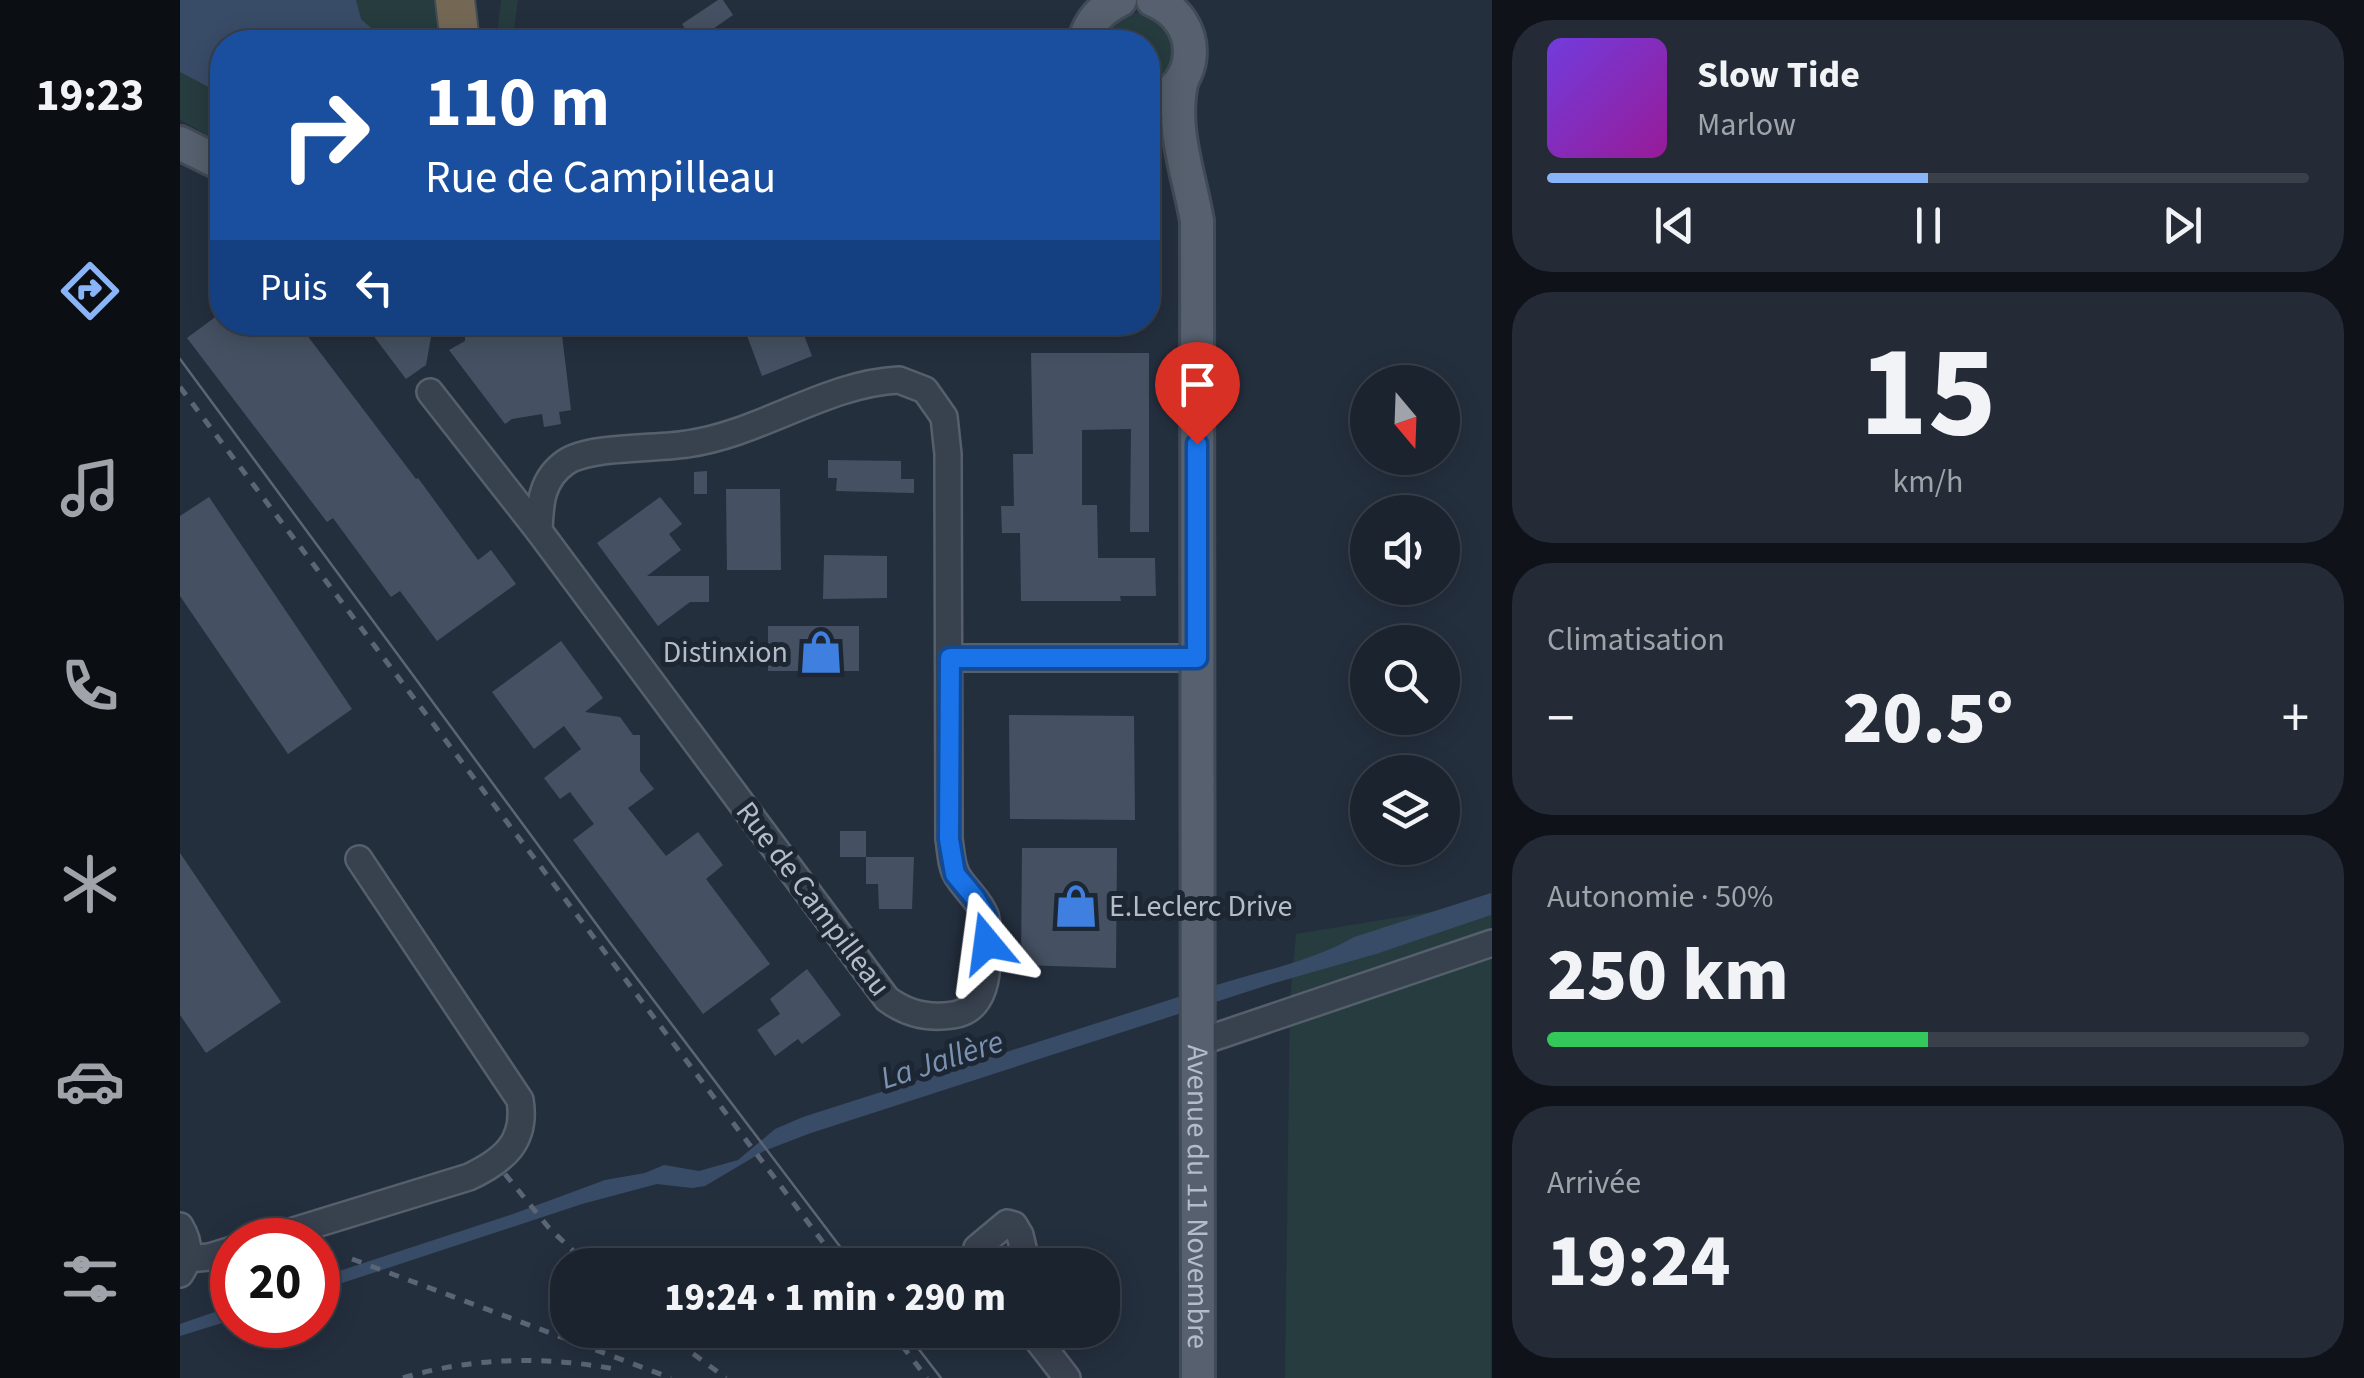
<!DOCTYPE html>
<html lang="fr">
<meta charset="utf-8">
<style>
:root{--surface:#1b232e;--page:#242b36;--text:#f1f3f6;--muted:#a0a4aa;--line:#39404a;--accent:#8ab4f8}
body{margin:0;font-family:"Source Sans 3",sans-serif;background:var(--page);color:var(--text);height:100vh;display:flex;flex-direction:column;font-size:38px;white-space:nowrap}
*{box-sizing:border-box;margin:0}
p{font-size:32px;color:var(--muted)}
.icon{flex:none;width:55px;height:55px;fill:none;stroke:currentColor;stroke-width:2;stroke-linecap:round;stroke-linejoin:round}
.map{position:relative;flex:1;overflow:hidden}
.drawer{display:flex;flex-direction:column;gap:20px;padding:20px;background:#0f1319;width:872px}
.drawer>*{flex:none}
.banner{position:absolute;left:30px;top:30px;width:950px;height:305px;border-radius:40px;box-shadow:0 5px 25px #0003,0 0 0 2px var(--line);background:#1a4fa0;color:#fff;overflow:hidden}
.needle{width:65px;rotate:161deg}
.buttons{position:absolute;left:1170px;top:365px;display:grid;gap:20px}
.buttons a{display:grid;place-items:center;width:110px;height:110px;border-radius:50%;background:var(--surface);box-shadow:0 5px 25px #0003,0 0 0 2px var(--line);font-size:50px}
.speed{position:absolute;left:30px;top:1218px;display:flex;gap:20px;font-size:50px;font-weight:700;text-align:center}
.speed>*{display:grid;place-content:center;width:130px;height:130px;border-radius:50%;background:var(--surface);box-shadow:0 5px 25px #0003,0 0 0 2px var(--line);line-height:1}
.speed .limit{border:15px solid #d22;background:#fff;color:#111}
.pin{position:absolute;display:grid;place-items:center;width:85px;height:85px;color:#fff;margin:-102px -42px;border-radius:50% 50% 50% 0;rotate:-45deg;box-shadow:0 0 10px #0007}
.pin .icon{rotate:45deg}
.me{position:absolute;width:110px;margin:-55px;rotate:344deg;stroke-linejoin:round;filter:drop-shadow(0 0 8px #0008)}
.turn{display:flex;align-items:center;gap:35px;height:210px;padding:0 50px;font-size:45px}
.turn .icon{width:130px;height:130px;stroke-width:2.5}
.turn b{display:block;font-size:70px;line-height:85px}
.then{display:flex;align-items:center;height:95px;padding:0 50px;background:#0003;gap:20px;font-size:38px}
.big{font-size:75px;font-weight:800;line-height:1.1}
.drawer .card{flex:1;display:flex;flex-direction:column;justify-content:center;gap:15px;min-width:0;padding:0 35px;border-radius:40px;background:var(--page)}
.drawer .dial{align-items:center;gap:0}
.dial b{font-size:130px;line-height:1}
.song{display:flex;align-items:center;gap:30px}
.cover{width:120px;height:120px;border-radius:15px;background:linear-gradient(135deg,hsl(260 70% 55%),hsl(300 70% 35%))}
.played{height:10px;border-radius:5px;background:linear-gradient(90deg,var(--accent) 50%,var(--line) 50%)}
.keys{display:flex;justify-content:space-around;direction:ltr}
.heat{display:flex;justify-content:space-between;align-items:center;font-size:55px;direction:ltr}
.charge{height:15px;border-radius:8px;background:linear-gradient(90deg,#34c759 50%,var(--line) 0)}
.trip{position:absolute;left:370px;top:1248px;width:570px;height:100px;border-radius:40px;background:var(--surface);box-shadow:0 5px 25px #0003,0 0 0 2px var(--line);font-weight:800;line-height:100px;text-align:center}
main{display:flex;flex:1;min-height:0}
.dock{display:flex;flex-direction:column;width:180px;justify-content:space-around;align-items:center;background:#0b0e12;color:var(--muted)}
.dock .icon{width:70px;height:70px}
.dock .current{color:var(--accent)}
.dock b{font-size:45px;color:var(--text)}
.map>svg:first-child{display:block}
.green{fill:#263c3f}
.water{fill:#394c67}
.building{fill:#455162}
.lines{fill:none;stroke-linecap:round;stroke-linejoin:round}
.minor-casing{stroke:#565f6c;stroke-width:30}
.major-casing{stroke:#414a57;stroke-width:38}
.highway-casing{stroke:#434c59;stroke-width:42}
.minor{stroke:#38414e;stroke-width:25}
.major{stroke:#56606e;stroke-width:32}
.highway{stroke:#746855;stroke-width:38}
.tram{stroke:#5a6575;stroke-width:2.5}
.rail{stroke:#5a6575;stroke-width:5;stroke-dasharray:10 10;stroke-linecap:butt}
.route-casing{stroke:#114b97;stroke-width:25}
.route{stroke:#1a73e8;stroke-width:18}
.labels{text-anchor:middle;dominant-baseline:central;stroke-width:10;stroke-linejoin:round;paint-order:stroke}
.poi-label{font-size:30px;fill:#b4bcc9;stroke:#1d2633;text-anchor:end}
.street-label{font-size:30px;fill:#b4bcc9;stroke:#1d2633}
.water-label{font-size:32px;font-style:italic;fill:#7c92b1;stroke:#1d2633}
</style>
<main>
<nav class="dock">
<b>19:23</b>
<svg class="icon current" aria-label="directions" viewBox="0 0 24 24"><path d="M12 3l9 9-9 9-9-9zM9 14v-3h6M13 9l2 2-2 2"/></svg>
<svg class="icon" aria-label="music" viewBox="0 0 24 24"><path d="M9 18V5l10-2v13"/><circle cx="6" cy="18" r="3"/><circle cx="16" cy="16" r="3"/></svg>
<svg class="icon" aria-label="phone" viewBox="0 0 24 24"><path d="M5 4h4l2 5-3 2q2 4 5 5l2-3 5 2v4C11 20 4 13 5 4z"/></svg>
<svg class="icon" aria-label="climate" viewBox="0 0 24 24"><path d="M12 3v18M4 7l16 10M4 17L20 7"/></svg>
<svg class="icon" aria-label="car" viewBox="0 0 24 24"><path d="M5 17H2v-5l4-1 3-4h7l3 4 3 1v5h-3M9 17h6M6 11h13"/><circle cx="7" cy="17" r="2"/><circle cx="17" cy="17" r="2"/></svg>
<svg class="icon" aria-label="filters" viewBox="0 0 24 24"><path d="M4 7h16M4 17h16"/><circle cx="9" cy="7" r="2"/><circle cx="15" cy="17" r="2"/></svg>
</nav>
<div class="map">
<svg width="1312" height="1378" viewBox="0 0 1312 1378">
<rect width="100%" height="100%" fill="#242f3e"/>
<g class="green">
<polygon points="0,0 260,0 264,42 42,42 42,143 0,120"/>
<polygon points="321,0 338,0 332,42 316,42"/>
<path d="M962,12C989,18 990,28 998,53L985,79L968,87V42H928L925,33C936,19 945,14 962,12Z"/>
<polygon points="1311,902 1311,1378 1105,1378 1110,1001 1116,934"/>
</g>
<g class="water">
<polygon points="0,0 176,0 181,19 207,42 42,42 42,94 0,72"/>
<path d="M1311,893V915L1196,954L1091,984L628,1134L584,1151L525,1186L512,1188L477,1184L402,1204L138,1291V1278L333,1214L425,1180L465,1173L484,1165L519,1171L558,1160L595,1129L623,1117L1033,986C1078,972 1133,961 1174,937Z"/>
<polygon points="52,1306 52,1320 0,1336 0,1324"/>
</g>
<g class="building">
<polygon points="538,0 543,0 553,15 514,42 502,24"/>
<polygon points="42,312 42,322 117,322 236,479 238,478 298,560 311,550 336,584 257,641 220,591 211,597 153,518 147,522 7,338"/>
<polygon points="183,322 245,322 243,333 251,337 246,365 226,379"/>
<polygon points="562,322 619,322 632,356 582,376"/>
<polygon points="365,325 367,337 382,335 391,410 379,412 381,424 364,427 362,414 332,419 325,424 269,350 285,341 285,336 314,337 313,330"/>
<polygon points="851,353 969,353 969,532 950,532 951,429 902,430 902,505 917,505 918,558 975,558 976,596 940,596 941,601 841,601 840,533 822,533 821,506 834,506 833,454 853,454"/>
<polygon points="648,460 721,461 721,479 734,479 734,493 656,491 657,478 648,478"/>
<polygon points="527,471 527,494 514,494 514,472"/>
<polygon points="546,489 600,489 601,570 547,570"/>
<polygon points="29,497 172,709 108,754 0,596 0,516"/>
<polygon points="480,497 502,524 489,534 501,550 467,576 529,576 529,602 510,602 478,626 417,543"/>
<polygon points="644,555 707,556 707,598 643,599"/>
<rect x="588" y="626" width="91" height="45"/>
<polygon points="381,641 423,698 405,712 440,717 453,735 460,735 460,771 474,789 448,808 486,856 518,832 543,865 526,879 590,964 523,1014 393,840 414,824 390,792 380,799 364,778 401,749 384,726 354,749 312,692"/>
<polygon points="829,715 954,716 955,820 830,819"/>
<rect x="660" y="831" width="26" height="26"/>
<polygon points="842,848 937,848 936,968 841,965"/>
<polygon points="0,853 101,1002 26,1053 0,1015"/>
<polygon points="686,857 734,857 732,909 699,909 698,884 686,884"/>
<polygon points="627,969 661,1015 622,1044 618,1039 595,1056 577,1030 600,1014 590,999"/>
</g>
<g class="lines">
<g class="minor-casing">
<g id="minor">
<path d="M719,380L745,390L764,417L768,454L769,839C771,851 771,867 778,877C786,890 799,900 805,915C808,924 807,936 807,946C808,973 806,1010 773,1015C748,1019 727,1014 707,999L359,531C360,504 361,479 386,462C410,446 477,449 507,444C580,434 647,383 719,380Z"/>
<polyline points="250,392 359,531"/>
<polyline points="770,658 1017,658"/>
<polyline points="1017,1043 1312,943"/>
<path d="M0,1226C10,1243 11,1258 0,1274"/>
<path d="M84,1240L289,1177C323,1161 347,1142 340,1100L179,859"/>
<polyline points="8,1259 29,1257 52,1250"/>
<polyline points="800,1265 797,1261 797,1248 827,1223 834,1225 840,1235 847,1265"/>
<polyline points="850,1330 887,1378"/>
</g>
</g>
<g class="major-casing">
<g id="major">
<path d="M904,42C910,21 920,10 940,0"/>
<path id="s1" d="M1002,79C990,127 1009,174 1017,221L1018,1378"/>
<path d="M968,103C1022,89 1024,20 973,0"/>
<polyline points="0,143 42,164"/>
</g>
</g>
<g class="highway-casing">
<polyline id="highway" points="275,0 280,42"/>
</g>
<use href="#minor" class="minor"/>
<use href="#major" class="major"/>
<use href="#highway" class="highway"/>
<g class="tram">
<polyline points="0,359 431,944 674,1265"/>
<polyline points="724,1330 761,1378"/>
</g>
<g class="rail">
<polyline points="0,387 660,1265"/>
<polyline points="325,1174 369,1228 408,1265"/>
<polyline points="172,1259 491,1378"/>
<polyline points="481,1330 546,1378"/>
<polyline points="710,1330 747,1378"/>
<path d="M223,1378C293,1357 364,1356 435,1369"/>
</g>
</g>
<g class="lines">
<g class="route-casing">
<polyline id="route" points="807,943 806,917 795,898 775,874 769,839 770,658 1017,658 1017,444"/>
</g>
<use href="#route" class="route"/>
</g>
<defs>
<g id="shop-bare" transform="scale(3.45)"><path d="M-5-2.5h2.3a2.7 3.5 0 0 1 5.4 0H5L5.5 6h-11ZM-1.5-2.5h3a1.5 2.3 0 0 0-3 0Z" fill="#3f7fe0" stroke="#1d2633" stroke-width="2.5" paint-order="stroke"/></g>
</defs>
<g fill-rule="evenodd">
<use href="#shop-bare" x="641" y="652"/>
<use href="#shop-bare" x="896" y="906"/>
</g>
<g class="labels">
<g class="poi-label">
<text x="608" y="652">Distinxion</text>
<text x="929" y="906" text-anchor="start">E.Leclerc Drive</text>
</g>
<g class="street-label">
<text transform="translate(633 899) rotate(53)">Rue de Campilleau</text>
<text stroke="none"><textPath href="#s1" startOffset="1120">Avenue du 11 Novembre</textPath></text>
</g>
<g class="water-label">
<text transform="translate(762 1060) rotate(-18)">La Jallère</text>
</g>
</g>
</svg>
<div class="buttons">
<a><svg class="needle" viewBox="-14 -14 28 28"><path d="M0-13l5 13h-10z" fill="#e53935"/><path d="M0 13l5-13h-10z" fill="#a0a4aa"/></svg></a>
<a><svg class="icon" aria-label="sound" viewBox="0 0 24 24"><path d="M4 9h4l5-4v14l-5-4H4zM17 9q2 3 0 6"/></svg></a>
<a><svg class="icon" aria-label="search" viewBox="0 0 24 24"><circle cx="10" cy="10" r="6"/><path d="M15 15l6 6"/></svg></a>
<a><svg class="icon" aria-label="layers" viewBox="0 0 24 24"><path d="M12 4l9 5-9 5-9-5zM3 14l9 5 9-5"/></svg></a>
</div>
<div class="speed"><div class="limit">20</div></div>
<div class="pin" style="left:1017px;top:444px;background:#d93025"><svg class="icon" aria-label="arrive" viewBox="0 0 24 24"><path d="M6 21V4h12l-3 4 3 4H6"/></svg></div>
<svg class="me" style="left:807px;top:943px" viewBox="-20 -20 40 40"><path d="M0-17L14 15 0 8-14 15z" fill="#1a73e8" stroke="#fff" stroke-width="4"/></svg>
<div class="trip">19:24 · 1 min · 290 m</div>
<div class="banner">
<div class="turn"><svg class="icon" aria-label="right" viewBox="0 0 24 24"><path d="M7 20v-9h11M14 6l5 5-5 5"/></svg><div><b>110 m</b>Rue de Campilleau</div></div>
<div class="then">Puis<svg class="icon" aria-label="left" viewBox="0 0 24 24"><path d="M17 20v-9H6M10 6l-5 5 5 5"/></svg></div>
</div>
</div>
<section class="drawer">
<div class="card">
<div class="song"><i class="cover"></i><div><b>Slow Tide</b><p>Marlow</p></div></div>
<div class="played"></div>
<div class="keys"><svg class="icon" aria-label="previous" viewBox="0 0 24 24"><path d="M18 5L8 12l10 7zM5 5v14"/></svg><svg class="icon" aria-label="pause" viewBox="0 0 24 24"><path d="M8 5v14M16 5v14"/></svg><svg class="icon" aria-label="next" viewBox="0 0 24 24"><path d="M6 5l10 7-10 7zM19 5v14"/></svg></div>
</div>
<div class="card dial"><b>15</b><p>km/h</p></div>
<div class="card"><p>Climatisation</p>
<div class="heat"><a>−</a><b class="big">20.5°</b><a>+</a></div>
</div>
<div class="card"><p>Autonomie · 50%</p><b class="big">250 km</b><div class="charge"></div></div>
<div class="card"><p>Arrivée</p><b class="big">19:24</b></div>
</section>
</main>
